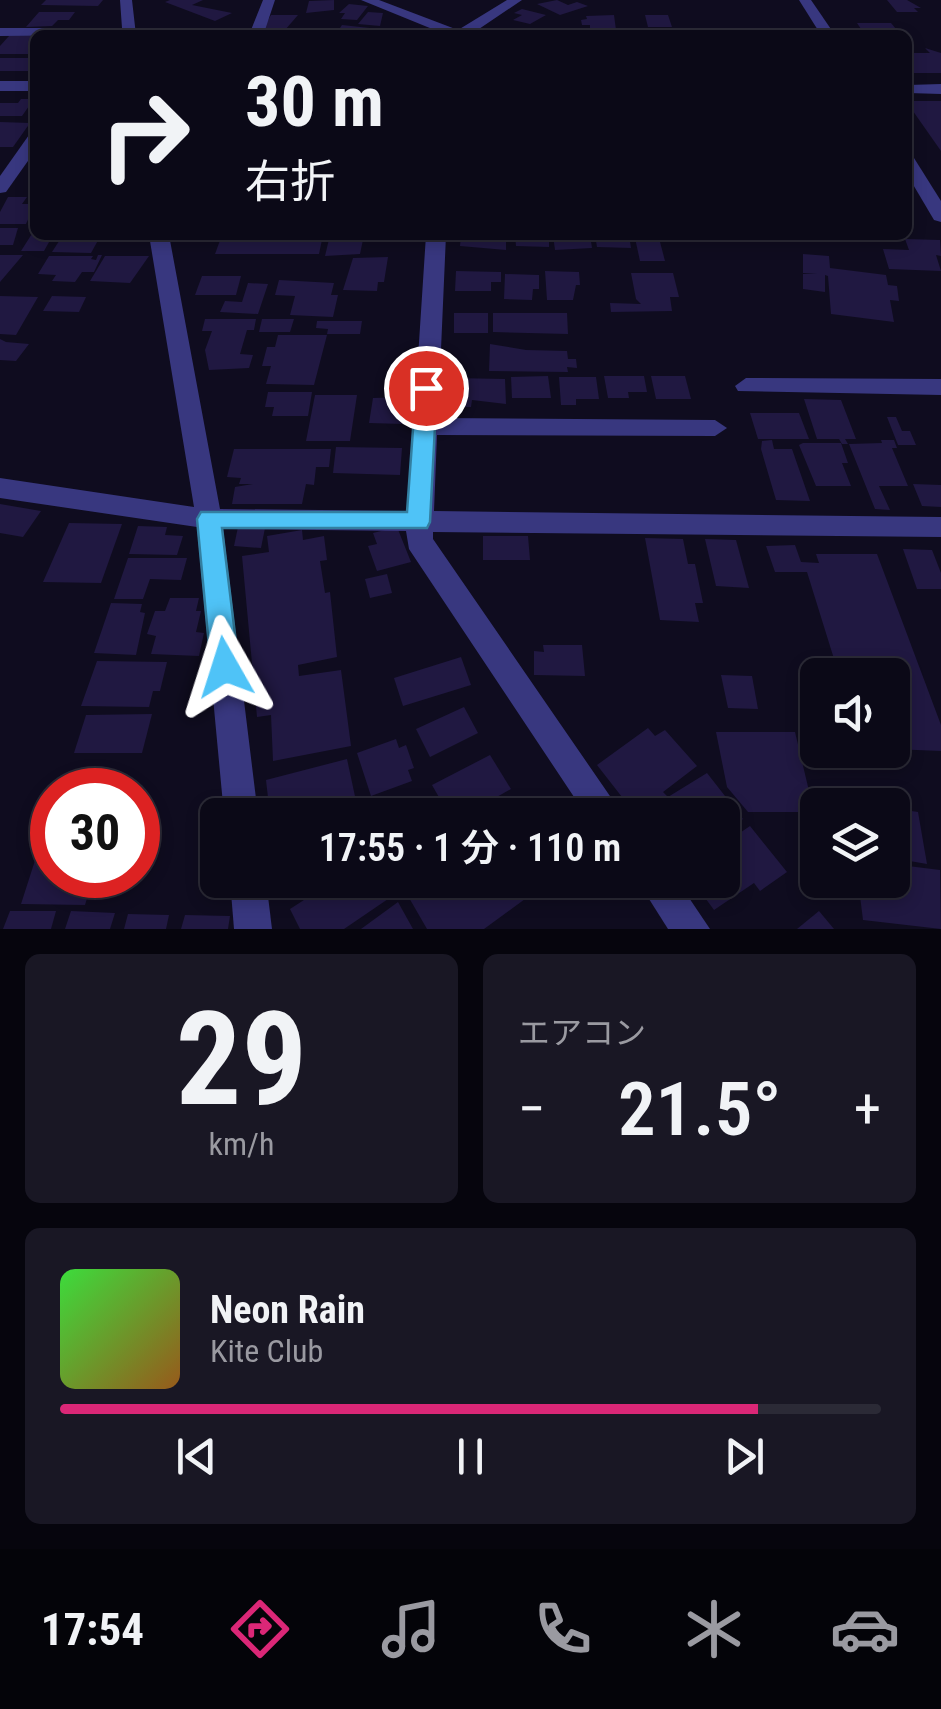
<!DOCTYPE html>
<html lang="ja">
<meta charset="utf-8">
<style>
:root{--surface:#0b0917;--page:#191724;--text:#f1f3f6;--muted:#9a9aa1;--line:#2b2a36;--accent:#db2777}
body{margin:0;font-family:"Roboto Condensed","Noto Sans JP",sans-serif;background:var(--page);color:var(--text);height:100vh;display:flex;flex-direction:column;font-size:38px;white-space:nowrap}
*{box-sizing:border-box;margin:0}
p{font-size:32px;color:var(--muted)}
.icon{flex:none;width:55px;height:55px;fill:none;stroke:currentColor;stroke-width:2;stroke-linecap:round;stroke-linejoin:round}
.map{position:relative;height:929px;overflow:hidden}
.details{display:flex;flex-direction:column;gap:25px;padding:25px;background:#06050d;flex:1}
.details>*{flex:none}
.guide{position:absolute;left:30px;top:30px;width:882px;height:210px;border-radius:15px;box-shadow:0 5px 15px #0003,0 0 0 2px var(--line);background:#0b0917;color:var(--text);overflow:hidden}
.buttons{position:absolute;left:800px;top:658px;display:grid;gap:20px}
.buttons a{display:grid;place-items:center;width:110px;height:110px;border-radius:15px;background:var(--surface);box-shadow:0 5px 15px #0003,0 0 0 2px var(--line);font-size:50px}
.speed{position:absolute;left:30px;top:768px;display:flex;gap:20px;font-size:50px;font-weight:700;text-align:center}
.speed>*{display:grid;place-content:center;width:130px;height:130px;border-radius:50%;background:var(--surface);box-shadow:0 5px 15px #0003,0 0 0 2px var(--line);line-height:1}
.speed .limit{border:15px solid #d22;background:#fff;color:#111}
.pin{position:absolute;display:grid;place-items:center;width:85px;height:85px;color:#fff;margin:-42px;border:5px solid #fff;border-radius:50%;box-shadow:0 2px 10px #0007}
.me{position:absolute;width:110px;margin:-55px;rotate:354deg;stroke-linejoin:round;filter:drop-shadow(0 0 8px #0008)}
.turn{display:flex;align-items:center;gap:35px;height:210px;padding:0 50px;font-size:45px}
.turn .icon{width:130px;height:130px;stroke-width:2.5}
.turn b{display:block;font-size:70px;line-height:85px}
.big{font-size:75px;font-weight:600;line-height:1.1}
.details .card{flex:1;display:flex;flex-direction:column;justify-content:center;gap:15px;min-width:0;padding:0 35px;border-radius:15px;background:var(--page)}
.details .dial{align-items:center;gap:0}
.dial b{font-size:130px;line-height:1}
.song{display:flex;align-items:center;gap:30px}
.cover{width:120px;height:120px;border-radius:15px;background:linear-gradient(135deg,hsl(120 70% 55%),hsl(30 70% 35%))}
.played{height:10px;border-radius:5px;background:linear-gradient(90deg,var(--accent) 85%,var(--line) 85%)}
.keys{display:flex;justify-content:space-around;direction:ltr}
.heat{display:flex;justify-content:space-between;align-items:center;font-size:55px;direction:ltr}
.details .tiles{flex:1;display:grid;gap:25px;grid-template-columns:1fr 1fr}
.card:last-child{grid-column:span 2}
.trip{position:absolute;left:200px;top:798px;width:540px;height:100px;border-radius:15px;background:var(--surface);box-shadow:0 5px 15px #0003,0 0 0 2px var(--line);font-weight:600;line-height:100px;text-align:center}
.tab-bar{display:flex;height:160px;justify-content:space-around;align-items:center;background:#040409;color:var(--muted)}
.tab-bar .icon{width:70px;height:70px}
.tab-bar .current{color:var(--accent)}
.tab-bar b{font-size:45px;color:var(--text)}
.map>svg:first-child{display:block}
.building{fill:#201841}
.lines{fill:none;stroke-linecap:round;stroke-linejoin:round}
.minor{fill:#38377f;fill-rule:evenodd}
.route{fill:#4fc3f7;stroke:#337fa1;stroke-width:2.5}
</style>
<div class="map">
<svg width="941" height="929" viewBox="0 0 941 929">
<rect width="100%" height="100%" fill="#0f0c1f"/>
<g class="building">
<polygon points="46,0 103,0 98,6 41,5"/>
<polygon points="170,0 203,0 192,5 232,13 215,21 165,2"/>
<polygon points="334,0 334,10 306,13 309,1"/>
<polygon points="557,0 568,5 577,2 588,6 560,15 537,4"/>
<polygon points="887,0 907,0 921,8 914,8 918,12 897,12"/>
<polygon points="349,4 368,6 357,20 341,19 345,13 339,13"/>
<polygon points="522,9 546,15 530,24 513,20 522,15 514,13"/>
<polygon points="39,12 75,12 69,20 58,20 52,26 26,27"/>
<polygon points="368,12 383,13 380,26 358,24"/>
<polygon points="271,15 298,15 285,30 263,29"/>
<polygon points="614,15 616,30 590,29 590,25 582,25 581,20 587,19 586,16"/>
<polygon points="645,15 668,15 672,27 648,27"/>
<polygon points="857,23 891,23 901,35 865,35"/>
<polygon points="342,25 379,29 374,35 348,35 338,31"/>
<polygon points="9,36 35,36 35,54 0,54 0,46"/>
<polygon points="925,48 941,53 941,73 908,73 908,53 930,53"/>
<rect x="0" y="58" width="35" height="13"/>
<polygon points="21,99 34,99 22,116 0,116 0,103 18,103"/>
<polygon points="908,101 941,101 941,151 908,104"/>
<polygon points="0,122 30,123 13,147 0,147"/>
<polygon points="8,197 27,197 22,204 35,204 26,224 0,224 0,212"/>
<polygon points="0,228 18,228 13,245 0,245"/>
<polygon points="35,229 35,235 53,235 44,251 21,251"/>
<polygon points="63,235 101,235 91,253 52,252"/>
<polygon points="222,235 323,235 319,254 215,254"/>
<polygon points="330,235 364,235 360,254 325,256"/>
<polygon points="461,235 506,235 506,250 460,246"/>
<polygon points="515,235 549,235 549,247 516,246"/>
<polygon points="553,235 590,235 592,248 555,250"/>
<polygon points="595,235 629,235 631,248 597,247"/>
<polygon points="635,238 659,238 665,261 640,261"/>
<polygon points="905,239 940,240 941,256 936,255 941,271 889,269 883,249 909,250"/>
<polygon points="803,254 829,256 830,268 886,275 888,285 897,286 899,301 890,300 894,322 831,314 828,276 825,275 825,292 803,289 803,274 817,274 803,273"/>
<polygon points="0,255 23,255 0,282"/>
<polygon points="98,255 102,255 94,272 82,272 75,282 52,281 56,275 38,274 49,256 93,256 91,259 96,260"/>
<polygon points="105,256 149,256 130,283 90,281"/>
<polygon points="388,257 384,282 378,282 377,291 343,290 353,258"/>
<polygon points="456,271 501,272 501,282 491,282 491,291 455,291"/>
<polygon points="545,271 579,272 580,285 576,285 573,300 547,300"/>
<polygon points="631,273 673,273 679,297 670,297 672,311 611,312 610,303 641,304 636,299"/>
<polygon points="505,274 539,275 539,289 533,289 532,300 504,299"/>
<polygon points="202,276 241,276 236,295 195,295"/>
<polygon points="279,280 334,283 331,295 338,295 333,317 290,315 295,296 275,295"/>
<polygon points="248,283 268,284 258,314 220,312 225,301 242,302"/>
<polygon points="0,296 38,297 16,335 0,334"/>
<polygon points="52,296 86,297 79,312 43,311"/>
<rect x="454" y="313" width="34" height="20"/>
<polygon points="493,313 567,313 568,334 493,332"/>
<polygon points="205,319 256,319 254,330 247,330 240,354 253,355 249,368 209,370 205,350 212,331 202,331"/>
<polygon points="262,319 294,319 290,332 259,332"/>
<polygon points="317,321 362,321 360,334 327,334 328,329 316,328"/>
<polygon points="278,335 327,335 314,385 266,384 271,366 262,366 267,347 275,347"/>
<polygon points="0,339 6,342 29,344 16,361 0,360"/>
<polygon points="490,344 526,350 567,351 568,359 576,359 577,368 567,367 568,372 489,371"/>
<polygon points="548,376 551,398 512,398 511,377"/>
<polygon points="604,376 644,376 647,392 628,392 629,398 608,398"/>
<polygon points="651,376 685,376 691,399 656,399"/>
<polygon points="559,377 596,377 599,399 576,399 576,405 561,405"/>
<polygon points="452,378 505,379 506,404 472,400 471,407 454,407"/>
<polygon points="268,392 312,392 308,416 272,416 274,407 265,407"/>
<polygon points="315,395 357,395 350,441 306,441"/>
<polygon points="405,397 403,424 369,423 373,398"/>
<polygon points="804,399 841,400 856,439 845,439 848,444 842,444 839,439 817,439"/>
<polygon points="750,413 799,413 809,439 758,439"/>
<polygon points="887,417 896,417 902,431 910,431 916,445 898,445"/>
<polygon points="772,440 774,449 792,449 810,501 776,500 761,449 762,441"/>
<polygon points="881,440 894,440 897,448 892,448 908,486 879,486 890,510 875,509 849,444 882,443"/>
<polygon points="803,443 841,443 848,463 842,463 851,486 816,486 799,445"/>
<polygon points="336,447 402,448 400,475 333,473"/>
<polygon points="234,449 331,449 329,467 316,467 314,485 306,484 302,504 232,504 235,487 253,484 239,484 241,478 227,477"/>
<polygon points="913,484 941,485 941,507 922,506"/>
<polygon points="0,504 41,511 23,537 0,533"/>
<polygon points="69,523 122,524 101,583 43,582"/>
<polygon points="138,526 167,527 165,535 183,536 177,555 129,554"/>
<polygon points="238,527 265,528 261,548 234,546"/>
<polygon points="397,527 411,562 377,571 368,546 377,544 373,533"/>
<polygon points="302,530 303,540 324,536 327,560 320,561 325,593 330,592 337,657 298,665 299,676 341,670 351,746 273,761 271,715 257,717 242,556 269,552 267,536"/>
<polygon points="483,536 528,536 530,560 483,560"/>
<polygon points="645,538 683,539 688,564 695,564 703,603 695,603 699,622 660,620"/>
<polygon points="705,539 736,540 749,588 716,586"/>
<polygon points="795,545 801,562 819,563 816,554 877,554 941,725 941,751 892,749 892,675 839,675 807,572 775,572 766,546"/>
<polygon points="903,549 932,550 941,573 941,589 917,589"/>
<polygon points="128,558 187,558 181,580 150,579 143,599 114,599"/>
<polygon points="387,574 392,593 370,598 365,579"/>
<polygon points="170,598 199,598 196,611 201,611 196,632 204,633 199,656 151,654 156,636 147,634 155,611 165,611"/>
<polygon points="111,603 142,604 140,612 145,613 136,655 94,653"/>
<polygon points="543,645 582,645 585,676 534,675 534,651 544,652"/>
<polygon points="461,657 471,685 403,706 394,678"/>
<polygon points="97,661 167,662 160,691 153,691 149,707 81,706"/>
<polygon points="721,675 752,676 758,709 728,708"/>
<polygon points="464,707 478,733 430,757 416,729"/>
<polygon points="152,714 142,753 74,753 86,715"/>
<polygon points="648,728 655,736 665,730 697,766 663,792 668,797 707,773 743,819 722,834 722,815 649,815 646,811 636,815 597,765"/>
<polygon points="716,732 795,732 814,812 748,812 727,787"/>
<polygon points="396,739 399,748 406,745 414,768 408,770 412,781 371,796 357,753"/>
<polygon points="490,755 511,789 465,815 449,815 432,785"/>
<polygon points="347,759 359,815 270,815 266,780"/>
<polygon points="60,784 120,785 118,790 59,790"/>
<polygon points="825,787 856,788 861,805 829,805"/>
<polygon points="892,808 918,812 927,864 892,858"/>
<polygon points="750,826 787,872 760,891 754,883 714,910 692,880 722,880 722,845"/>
<polygon points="39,848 52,848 52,875 94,875 85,905 21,904"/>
<polygon points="892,864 940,870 941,929 863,920 858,880 892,880"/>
<polygon points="335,880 407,880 410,884 344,929 300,929 290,909"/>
<polygon points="432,880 551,880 484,929 427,929 408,896"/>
<polygon points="398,902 413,929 361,929"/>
<polygon points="10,911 56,911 51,929 3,929"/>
<polygon points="71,911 115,913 110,929 65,929"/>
<polygon points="819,911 834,929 797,929"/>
<polygon points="128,914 169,915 166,929 124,929"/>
<polygon points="185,915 230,916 228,929 181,929"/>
</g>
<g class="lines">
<g class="minor">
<polygon points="120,0 132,0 136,35 0,36 0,28 122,28"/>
<polygon points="263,0 275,0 265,30 311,31 318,35 249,35"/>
<polygon points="361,0 379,0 458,30 507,0 522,0 476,31 618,31 625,35 447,35"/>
<polygon points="799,0 811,0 835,35 821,35"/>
<rect x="0" y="81" width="35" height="10"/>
<polygon points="941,84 941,94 908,93 908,85"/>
<polygon points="35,134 35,151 6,192 0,193 0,176 29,135"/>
<polygon points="908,157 914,158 941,201 941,222 934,220 908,176"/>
<polygon points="149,235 169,235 220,509 408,511 426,235 446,235 438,418 715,420 727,428 715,436 437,435 434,511 941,517 941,537 433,532 433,539 623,815 586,815 409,549 406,531 223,529 258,815 224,815 197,527 0,498 0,478 194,507"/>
<polygon points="746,378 941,379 941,395 738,391 735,386"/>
<polygon points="230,880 266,880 272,929 234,929"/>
<polygon points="637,880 677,880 710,929 668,929"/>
</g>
</g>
<polygon class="route" points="426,381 437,388 430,522 427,528 222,528 239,667 235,675 225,679 216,675 211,667 197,519 201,512 407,512 416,388"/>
</svg>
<div class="buttons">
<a><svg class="icon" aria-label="sound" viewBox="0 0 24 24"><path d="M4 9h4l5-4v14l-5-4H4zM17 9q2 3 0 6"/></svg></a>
<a><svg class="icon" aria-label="layers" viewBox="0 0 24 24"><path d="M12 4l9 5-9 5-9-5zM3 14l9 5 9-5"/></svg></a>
</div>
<div class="speed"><div class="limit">30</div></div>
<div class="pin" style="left:426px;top:388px;background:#d93025"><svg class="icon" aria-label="arrive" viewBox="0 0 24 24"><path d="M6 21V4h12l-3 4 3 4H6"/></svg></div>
<svg class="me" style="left:225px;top:667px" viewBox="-20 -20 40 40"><path d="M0-17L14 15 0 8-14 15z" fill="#4fc3f7" stroke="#fff" stroke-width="4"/></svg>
<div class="trip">17:55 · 1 分 · 110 m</div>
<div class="guide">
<div class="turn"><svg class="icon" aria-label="right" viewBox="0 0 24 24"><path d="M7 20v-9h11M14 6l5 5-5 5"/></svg><div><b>30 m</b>右折</div></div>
</div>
</div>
<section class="details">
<div class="tiles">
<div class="card dial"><b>29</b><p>km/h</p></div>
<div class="card"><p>エアコン</p>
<div class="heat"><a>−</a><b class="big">21.5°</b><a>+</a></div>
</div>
<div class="card">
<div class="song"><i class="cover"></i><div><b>Neon Rain</b><p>Kite Club</p></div></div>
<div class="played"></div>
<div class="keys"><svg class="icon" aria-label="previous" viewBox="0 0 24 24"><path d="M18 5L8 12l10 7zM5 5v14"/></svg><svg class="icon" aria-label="pause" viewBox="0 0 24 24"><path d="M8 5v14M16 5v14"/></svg><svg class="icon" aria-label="next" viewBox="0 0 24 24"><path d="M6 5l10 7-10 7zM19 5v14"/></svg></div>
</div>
</div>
</section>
<nav class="tab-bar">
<b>17:54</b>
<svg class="icon current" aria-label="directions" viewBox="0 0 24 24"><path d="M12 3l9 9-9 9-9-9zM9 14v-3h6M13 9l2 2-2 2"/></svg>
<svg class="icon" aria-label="music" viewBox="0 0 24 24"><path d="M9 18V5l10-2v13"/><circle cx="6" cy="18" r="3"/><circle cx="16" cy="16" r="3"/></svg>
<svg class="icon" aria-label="phone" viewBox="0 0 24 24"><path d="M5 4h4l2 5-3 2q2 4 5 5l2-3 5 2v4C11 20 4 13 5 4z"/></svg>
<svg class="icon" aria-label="climate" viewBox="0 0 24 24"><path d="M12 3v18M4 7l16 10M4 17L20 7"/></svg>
<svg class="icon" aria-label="car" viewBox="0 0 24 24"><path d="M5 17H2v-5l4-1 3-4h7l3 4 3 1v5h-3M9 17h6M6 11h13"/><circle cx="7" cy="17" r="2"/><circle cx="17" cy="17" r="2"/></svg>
</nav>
